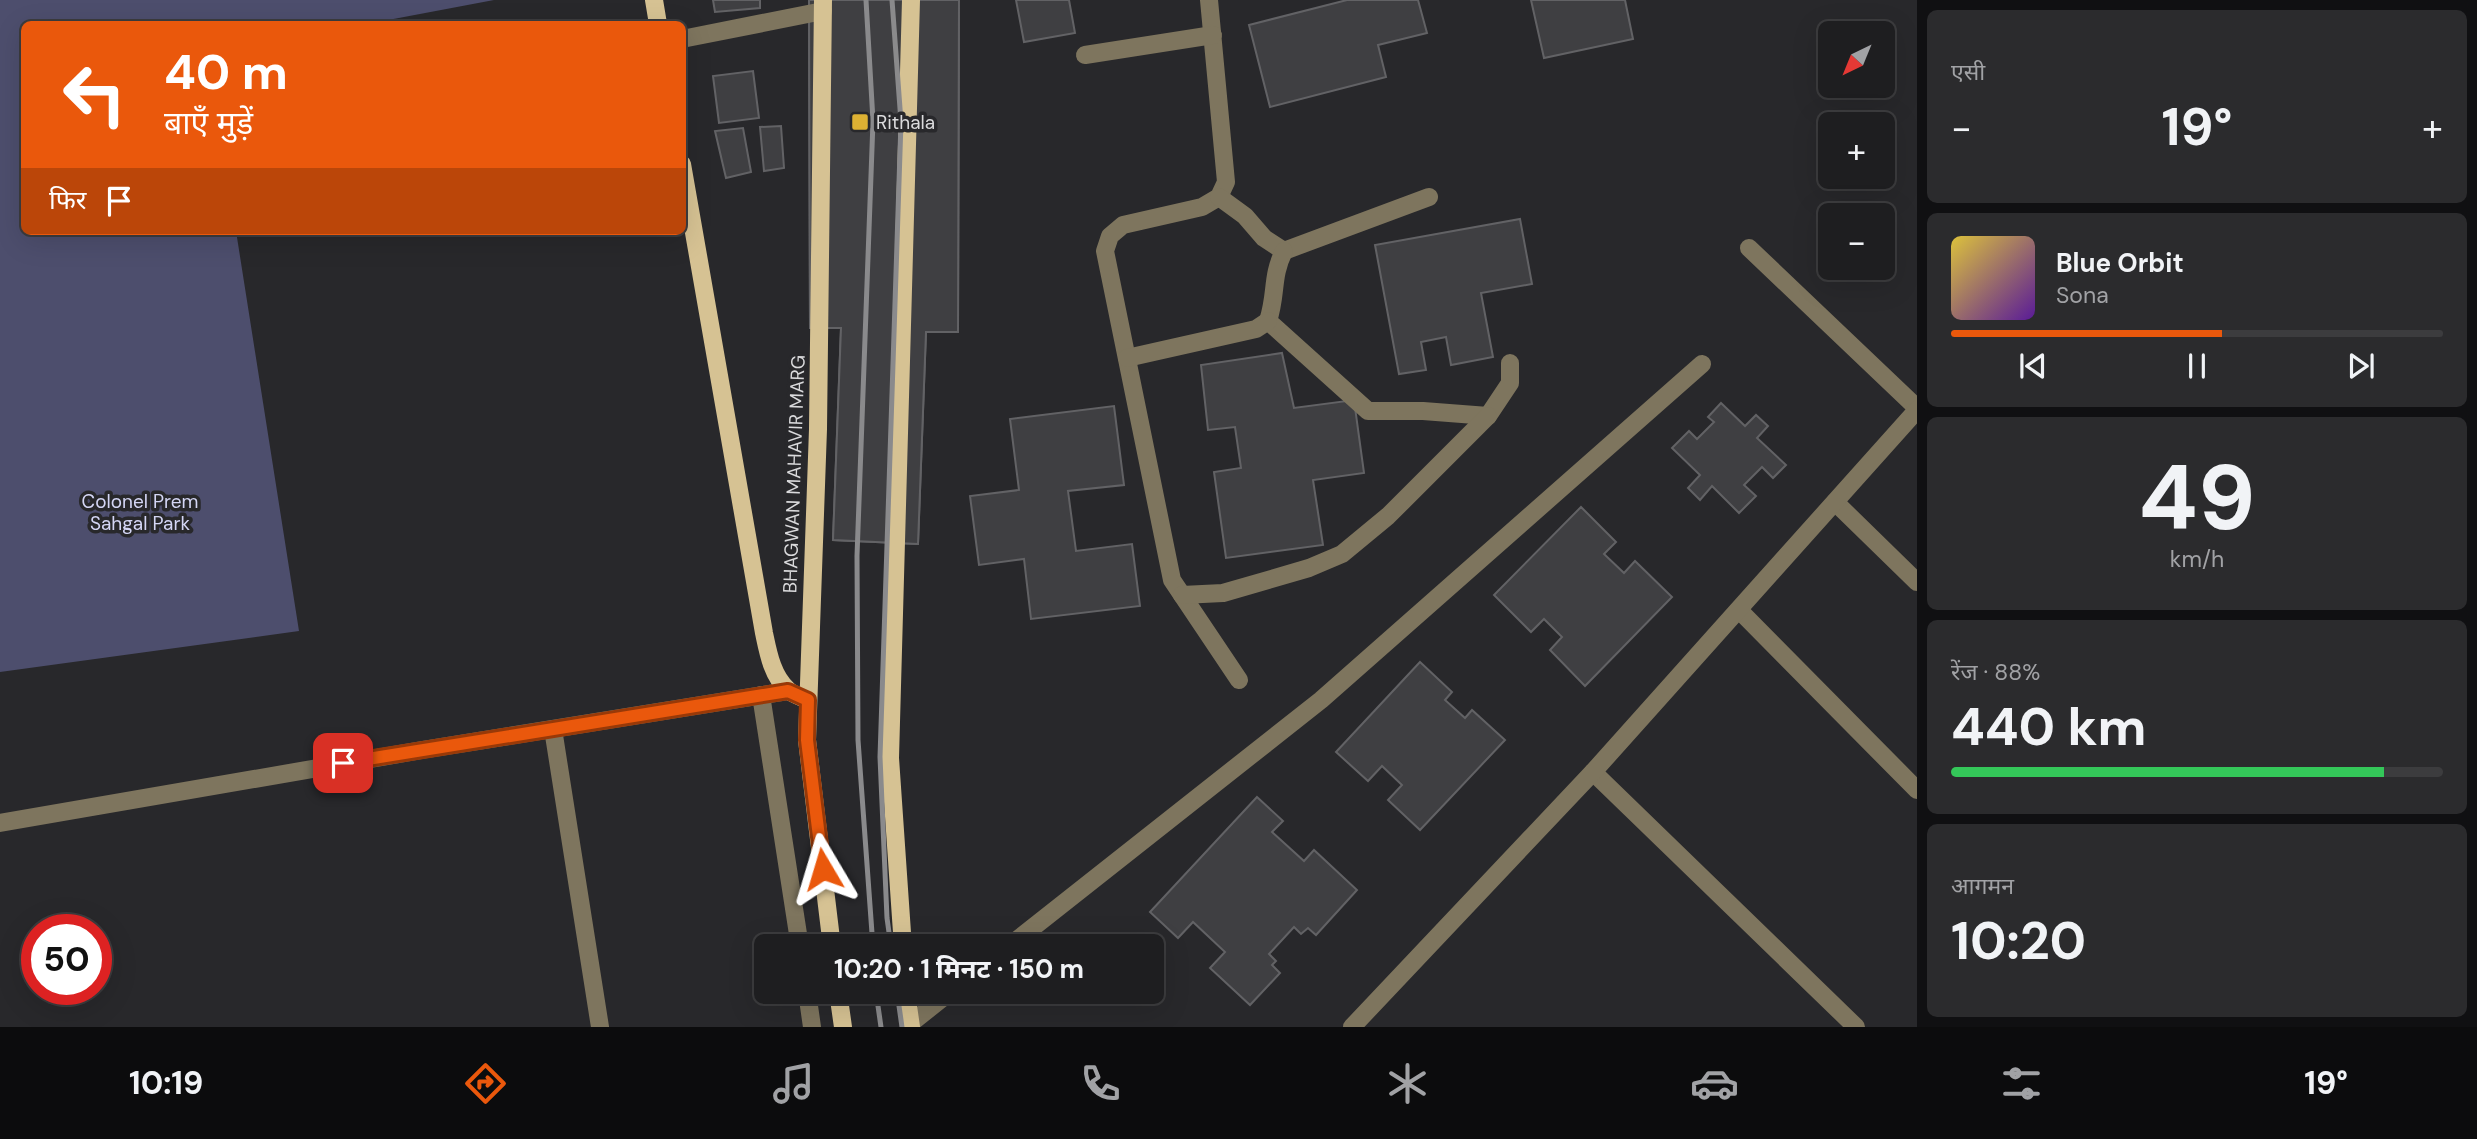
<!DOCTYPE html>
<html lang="hi">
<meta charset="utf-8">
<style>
:root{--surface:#1e1e20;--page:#2b2b2d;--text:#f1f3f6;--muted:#a1a2a5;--line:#3c3c3e;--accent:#ea580c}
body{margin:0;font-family:"DM Sans","Noto Sans Devanagari",sans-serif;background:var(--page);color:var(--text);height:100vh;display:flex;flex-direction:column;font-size:26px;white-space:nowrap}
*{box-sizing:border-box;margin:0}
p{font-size:23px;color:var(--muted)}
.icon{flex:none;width:38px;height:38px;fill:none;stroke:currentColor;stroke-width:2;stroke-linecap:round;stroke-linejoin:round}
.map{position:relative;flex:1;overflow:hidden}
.sheet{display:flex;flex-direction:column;gap:10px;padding:10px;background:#101012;width:560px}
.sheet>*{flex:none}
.hud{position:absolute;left:21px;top:21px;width:665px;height:214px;border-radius:10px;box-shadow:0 7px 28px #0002,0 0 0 2px var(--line);background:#ea580c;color:#fff;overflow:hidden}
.needle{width:46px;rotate:223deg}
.buttons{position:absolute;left:1818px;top:21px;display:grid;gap:14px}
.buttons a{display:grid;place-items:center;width:77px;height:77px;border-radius:10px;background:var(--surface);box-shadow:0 7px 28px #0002,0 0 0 2px var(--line);font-size:35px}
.speed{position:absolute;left:21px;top:914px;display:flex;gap:14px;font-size:35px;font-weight:700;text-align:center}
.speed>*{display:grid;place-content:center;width:91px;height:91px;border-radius:50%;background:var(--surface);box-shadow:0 7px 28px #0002,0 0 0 2px var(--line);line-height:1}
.speed .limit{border:10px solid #d22;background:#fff;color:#111}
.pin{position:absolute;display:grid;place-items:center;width:60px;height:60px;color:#fff;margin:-30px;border-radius:14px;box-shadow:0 4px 10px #0006}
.me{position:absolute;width:77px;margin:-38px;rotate:353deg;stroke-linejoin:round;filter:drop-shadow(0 0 5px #0008)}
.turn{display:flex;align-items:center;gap:24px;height:147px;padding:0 28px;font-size:32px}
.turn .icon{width:91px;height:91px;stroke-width:2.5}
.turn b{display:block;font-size:49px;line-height:60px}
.then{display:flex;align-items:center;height:66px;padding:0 28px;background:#0003;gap:14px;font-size:26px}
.big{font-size:52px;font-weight:700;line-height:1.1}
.sheet .tile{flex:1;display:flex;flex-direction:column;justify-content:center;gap:10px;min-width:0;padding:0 24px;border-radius:10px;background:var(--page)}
.sheet .dial{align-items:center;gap:0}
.dial b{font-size:91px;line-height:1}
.song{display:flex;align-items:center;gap:21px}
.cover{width:84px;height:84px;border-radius:10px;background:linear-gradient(135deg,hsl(50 70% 55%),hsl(270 70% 35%))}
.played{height:7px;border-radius:4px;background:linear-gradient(90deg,var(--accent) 55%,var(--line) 55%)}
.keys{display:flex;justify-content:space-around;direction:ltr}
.heat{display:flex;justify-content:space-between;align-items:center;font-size:38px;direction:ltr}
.charge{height:10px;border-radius:5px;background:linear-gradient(90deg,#34c759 88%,var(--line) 0)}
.trip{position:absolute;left:754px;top:934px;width:410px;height:70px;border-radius:10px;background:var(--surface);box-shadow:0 7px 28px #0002,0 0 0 2px var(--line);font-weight:700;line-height:70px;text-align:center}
.dock{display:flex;height:112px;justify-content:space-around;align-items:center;background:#0c0c0d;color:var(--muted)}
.dock .icon{width:49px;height:49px}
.dock .on{color:var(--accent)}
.dock b{font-size:32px;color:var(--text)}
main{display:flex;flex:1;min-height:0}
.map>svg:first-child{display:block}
.green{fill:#4d4e6d}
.building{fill:#3f3f42;stroke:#626265;stroke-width:2}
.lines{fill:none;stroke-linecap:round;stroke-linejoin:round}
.minor{stroke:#7e755e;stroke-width:18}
.major{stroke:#d6c293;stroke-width:18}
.rail{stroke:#8a8a8c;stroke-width:5}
.route-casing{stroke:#983908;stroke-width:18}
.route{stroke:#ea580c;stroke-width:12}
.poi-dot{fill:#ddb133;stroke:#28282b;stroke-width:2.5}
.labels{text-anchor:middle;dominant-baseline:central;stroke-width:7;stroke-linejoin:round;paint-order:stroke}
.poi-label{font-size:19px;fill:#dadadc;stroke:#28282b;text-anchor:start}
.street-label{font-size:19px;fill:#dadadc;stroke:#28282b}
.park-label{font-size:19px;fill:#d4d6f5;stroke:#28282b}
</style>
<main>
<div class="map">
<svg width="1917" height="1027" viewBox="0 0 1917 1027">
<rect width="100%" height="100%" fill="#28282b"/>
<polygon class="green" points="0,0 494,0 367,24 24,24 24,231 236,231 299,631 0,672"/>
<g class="building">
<polygon points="713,0 760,0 760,8 715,12"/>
<polygon points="809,0 959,0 958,332 926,332 918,544 833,540 841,328 810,328"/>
<polygon points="809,0 959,0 958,332 926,332 918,544 833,540 841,328 810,328"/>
<polygon points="1016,0 1069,0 1075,33 1024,42"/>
<polygon points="1347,0 1418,0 1427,33 1378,45 1386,77 1270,107 1249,25"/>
<polygon points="1531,0 1625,0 1633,39 1544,58"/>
<polygon points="753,71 759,118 719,123 713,76"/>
<polygon points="781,126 784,168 764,171 760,127"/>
<polygon points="743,128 751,172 726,178 715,131"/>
<polygon points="1520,219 1532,284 1481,293 1493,357 1451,365 1446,337 1421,342 1426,370 1399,374 1375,245"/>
<polygon points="1282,353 1294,408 1354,400 1364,473 1313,480 1323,545 1226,558 1214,472 1241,468 1235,427 1208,430 1201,365"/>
<polygon points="1721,403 1745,426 1756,415 1768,426 1757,438 1786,465 1773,478 1762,467 1744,485 1756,496 1739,513 1712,486 1700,500 1688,488 1700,475 1672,448 1689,431 1697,439 1714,422 1708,417"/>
<polygon points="1114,406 1124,485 1068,491 1076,551 1132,544 1140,606 1031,619 1024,559 979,565 970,496 1019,490 1010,419"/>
<polygon points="1581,507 1616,542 1604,554 1624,573 1635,561 1672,597 1585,686 1550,650 1562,637 1544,619 1531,632 1494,595"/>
<polygon points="1420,662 1452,692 1445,700 1465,718 1472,710 1505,740 1420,830 1388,800 1402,785 1382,766 1368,781 1336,752"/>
<polygon points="1257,797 1283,821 1272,832 1304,861 1314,850 1357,890 1316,935 1308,928 1301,934 1294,927 1269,954 1276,961 1272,965 1280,973 1250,1005 1210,968 1225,952 1193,922 1178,938 1150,912"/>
</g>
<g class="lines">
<g class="minor">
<polyline points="1209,0 1226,182 1219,197 1202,207 1123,225 1110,236 1105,251 1172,580 1239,680"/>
<polyline points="682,39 823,11"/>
<polyline points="1085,55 1213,35"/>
<polyline points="1219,197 1245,216 1264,238 1284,251 1429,197"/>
<polyline points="1749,248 1917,408"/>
<path d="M1284,251C1271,277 1277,294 1268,321L1368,411H1423L1488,416L1510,383V363"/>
<polyline points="1127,358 1256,329 1268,321"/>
<polyline points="1835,502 1917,582"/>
<polyline points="1182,595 1223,593 1309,568 1342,554 1388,516 1488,416"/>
<polyline points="1739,610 1917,790"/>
<polyline points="761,695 800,947"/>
<polyline points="553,729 600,1027"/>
<polyline points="1593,772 1856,1027"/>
<polyline points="0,823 422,750 788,691"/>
<polyline points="1008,947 1321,700 1702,364"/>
<polyline points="807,992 812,1027"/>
<polyline points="911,1023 950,992"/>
<polyline points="1352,1027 1593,772 1917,410"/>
</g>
<g class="major">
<polyline points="654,0 658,24"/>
<polyline points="823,0 818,429 807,740 832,947"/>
<path d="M682,164L764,633C768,652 772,676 788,690C793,695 802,697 808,700"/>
<polyline points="903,947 890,758 911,0"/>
<polyline points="838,992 843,1027"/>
<polyline points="906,992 911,1027"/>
</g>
<g class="rail">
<polyline points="866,0 873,121 857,556 858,740 873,947"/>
<polyline points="891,947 887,918 880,757 901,122 892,0"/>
<polyline points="876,992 881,1027"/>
<polyline points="897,992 902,1027"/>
</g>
</g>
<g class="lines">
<g class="route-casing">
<polyline id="route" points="343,763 788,691 808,700 807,740 823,869"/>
</g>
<use href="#route" class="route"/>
</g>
<rect class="poi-dot" x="851" y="113" width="18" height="18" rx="3.5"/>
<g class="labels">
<g class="poi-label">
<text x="876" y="122">Rithala</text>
</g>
<g class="street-label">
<text transform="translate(794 474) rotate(-88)">BHAGWAN MAHAVIR MARG</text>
</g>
<g class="park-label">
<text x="140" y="501">Colonel Prem<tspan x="140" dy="22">Sahgal Park</tspan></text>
</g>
</g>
</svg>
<div class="buttons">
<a><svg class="needle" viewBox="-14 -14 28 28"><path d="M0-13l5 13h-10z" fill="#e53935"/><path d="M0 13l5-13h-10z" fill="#a1a2a5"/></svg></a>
<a>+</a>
<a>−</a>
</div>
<div class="speed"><div class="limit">50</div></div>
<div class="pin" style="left:343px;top:763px;background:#d93025"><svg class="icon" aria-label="arrive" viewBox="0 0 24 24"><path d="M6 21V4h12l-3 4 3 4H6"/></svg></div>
<svg class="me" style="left:823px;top:869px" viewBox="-20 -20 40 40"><path d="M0-17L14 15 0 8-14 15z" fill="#ea580c" stroke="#fff" stroke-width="4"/></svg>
<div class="trip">10:20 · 1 मिनट · 150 m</div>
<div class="hud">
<div class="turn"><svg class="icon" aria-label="left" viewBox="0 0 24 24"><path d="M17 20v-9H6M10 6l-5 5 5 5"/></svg><div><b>40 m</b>बाएँ मुड़ें</div></div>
<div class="then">फिर<svg class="icon" aria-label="arrive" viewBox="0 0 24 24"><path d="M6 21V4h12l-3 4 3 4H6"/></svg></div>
</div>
</div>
<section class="sheet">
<div class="tile"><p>एसी</p>
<div class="heat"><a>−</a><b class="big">19°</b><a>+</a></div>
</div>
<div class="tile">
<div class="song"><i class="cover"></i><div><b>Blue Orbit</b><p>Sona</p></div></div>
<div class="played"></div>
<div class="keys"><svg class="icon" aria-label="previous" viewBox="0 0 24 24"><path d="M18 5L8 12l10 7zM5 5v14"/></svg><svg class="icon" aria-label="pause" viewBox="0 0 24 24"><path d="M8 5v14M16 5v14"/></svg><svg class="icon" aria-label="next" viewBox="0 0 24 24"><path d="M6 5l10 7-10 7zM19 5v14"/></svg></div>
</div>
<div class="tile dial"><b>49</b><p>km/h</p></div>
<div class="tile"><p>रेंज · 88%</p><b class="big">440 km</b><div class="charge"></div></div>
<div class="tile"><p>आगमन</p><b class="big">10:20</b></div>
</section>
</main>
<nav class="dock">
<b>10:19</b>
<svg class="icon on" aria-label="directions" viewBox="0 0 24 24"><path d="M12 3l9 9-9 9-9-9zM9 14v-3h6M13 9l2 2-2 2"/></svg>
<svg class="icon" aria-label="music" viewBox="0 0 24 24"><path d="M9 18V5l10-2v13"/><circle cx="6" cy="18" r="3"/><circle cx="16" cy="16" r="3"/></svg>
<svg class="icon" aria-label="phone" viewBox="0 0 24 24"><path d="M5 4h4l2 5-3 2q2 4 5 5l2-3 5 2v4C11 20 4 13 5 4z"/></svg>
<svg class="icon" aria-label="climate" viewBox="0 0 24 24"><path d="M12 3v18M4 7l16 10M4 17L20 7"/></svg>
<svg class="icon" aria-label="car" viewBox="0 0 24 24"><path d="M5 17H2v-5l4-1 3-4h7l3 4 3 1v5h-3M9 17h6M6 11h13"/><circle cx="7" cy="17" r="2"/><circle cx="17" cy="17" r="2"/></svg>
<svg class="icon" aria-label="filters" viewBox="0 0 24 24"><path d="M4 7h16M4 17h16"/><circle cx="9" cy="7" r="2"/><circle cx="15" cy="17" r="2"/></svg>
<b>19°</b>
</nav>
